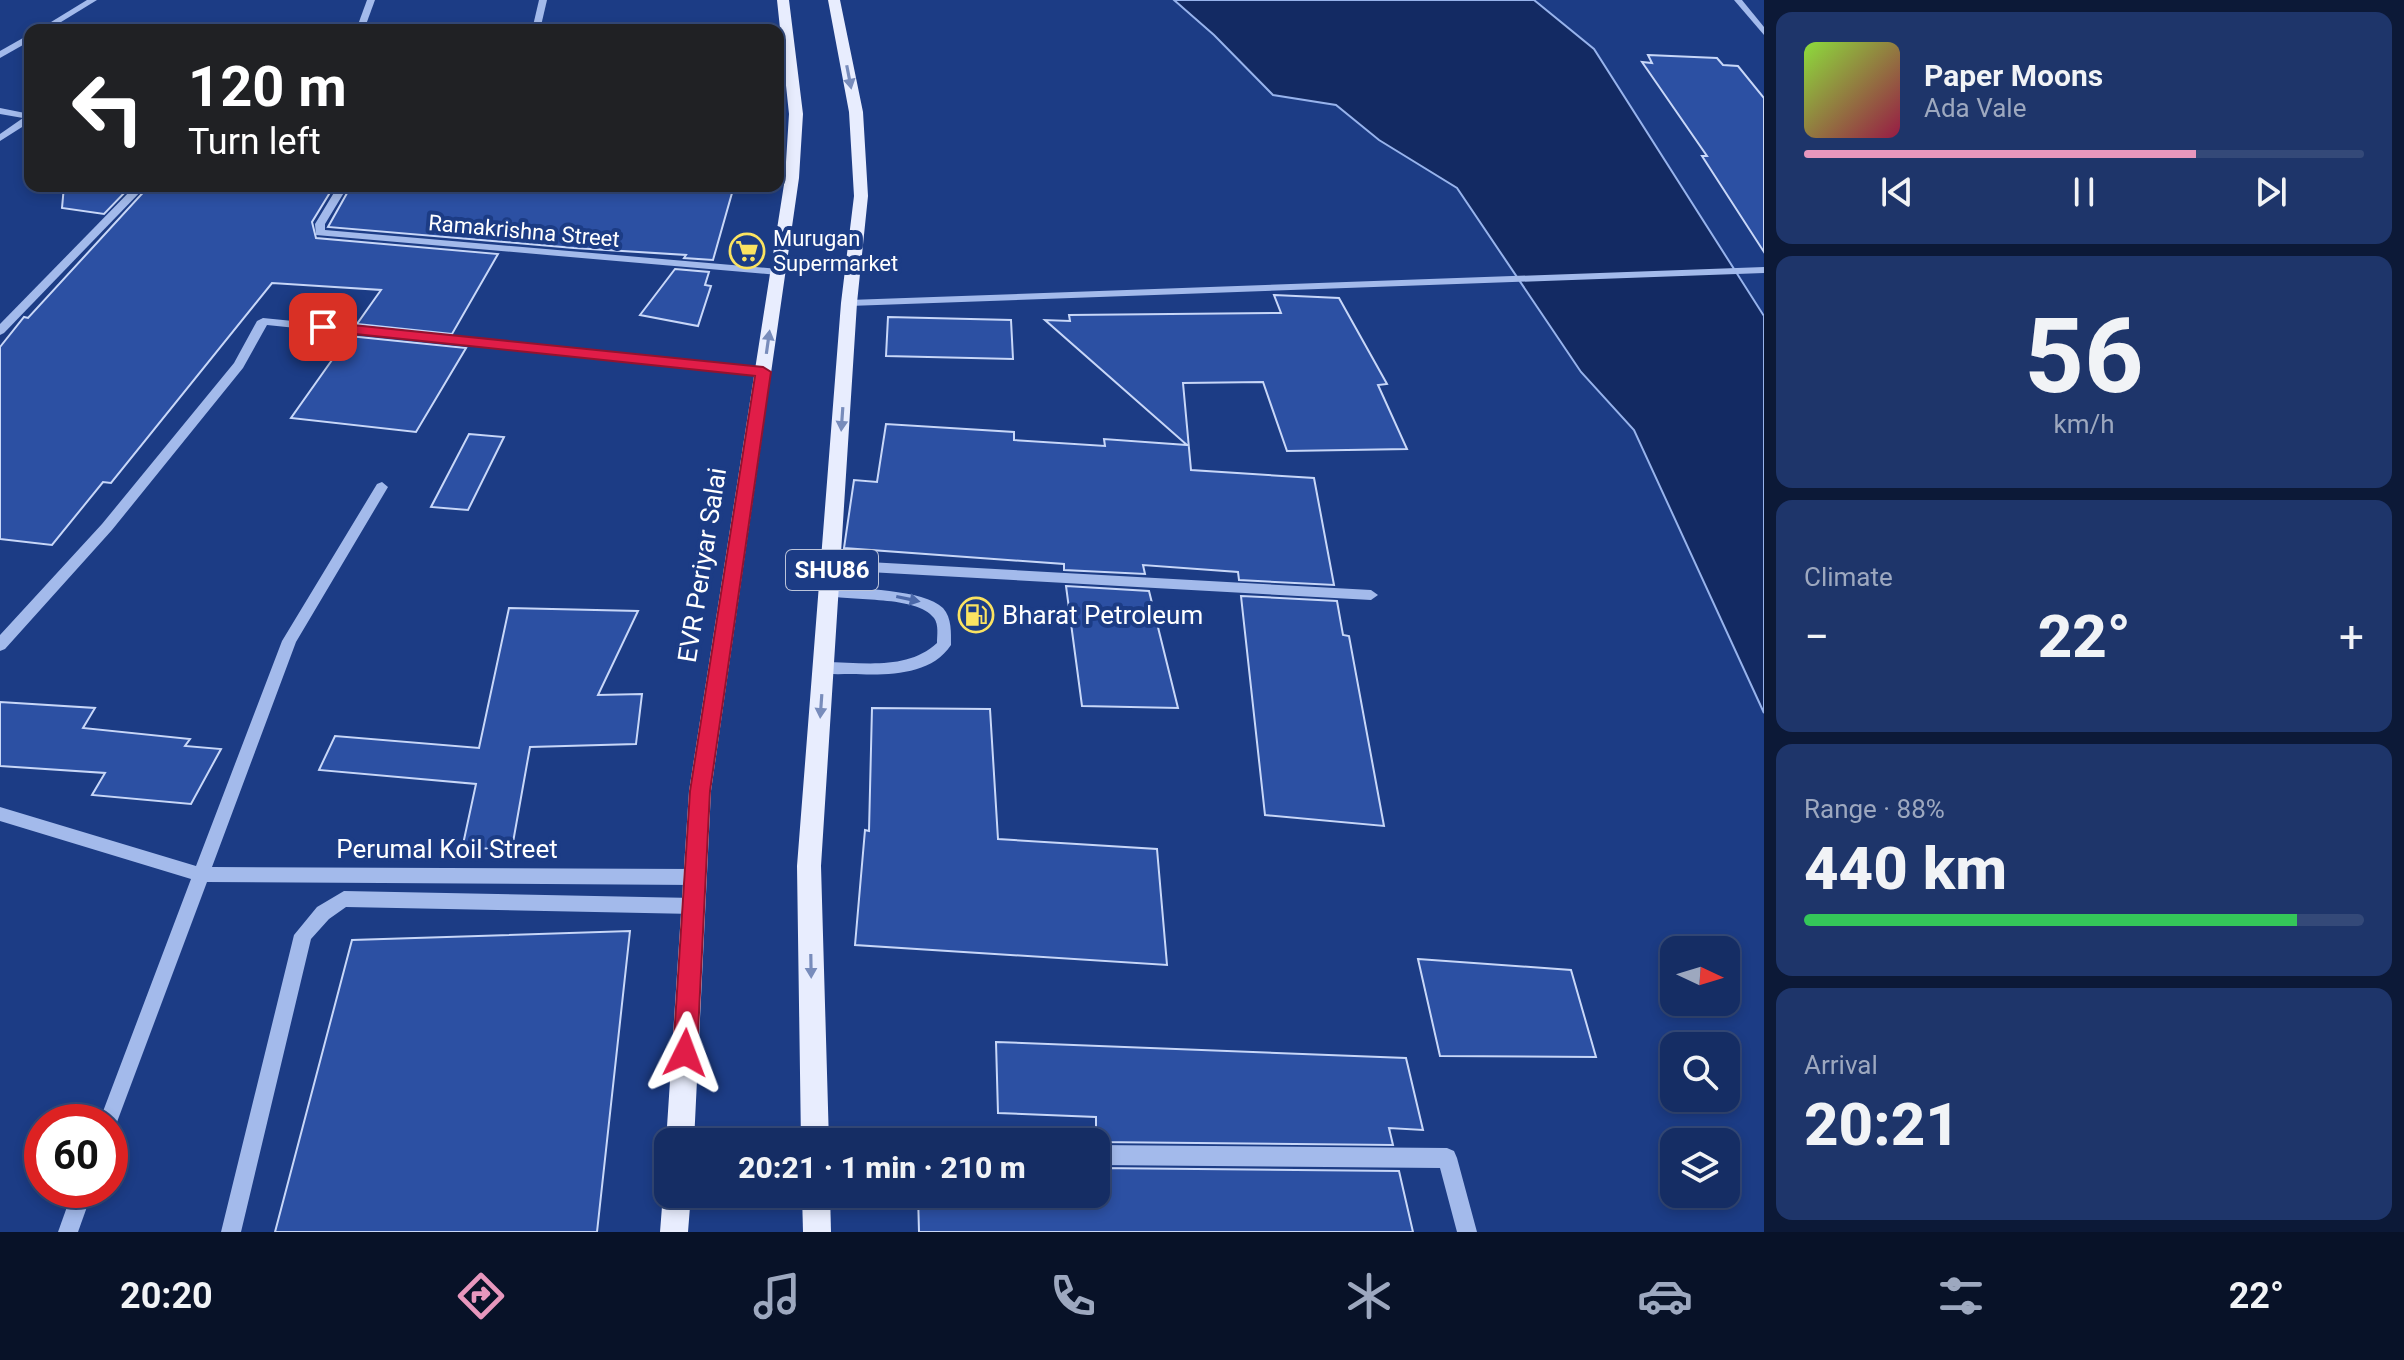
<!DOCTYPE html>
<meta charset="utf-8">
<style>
:root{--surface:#152d64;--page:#1e356a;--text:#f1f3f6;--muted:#9da8bf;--line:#344978;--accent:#e797bd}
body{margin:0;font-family:Roboto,sans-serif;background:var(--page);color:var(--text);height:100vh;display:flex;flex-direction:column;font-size:30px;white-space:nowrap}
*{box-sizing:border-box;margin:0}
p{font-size:26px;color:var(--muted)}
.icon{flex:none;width:44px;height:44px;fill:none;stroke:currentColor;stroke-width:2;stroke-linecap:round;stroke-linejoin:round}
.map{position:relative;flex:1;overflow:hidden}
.panel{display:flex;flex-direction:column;gap:12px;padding:12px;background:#0c1937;width:640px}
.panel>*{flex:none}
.guide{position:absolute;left:24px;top:24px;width:760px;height:168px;border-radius:16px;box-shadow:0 4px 12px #0003,0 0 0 2px var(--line);background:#202124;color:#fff;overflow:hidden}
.needle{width:52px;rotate:94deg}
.tools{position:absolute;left:1660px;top:936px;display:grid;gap:16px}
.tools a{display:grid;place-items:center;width:80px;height:80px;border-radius:16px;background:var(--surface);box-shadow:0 4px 12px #0003,0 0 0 2px var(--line);font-size:40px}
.speed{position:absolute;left:24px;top:1104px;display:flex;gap:16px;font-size:40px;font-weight:700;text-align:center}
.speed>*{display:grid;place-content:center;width:104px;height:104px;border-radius:50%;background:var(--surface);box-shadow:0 4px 12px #0003,0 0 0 2px var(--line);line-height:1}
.speed .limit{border:12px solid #d22;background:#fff;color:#111}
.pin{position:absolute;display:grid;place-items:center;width:68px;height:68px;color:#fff;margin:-34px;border-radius:16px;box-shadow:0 4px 12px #0006}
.me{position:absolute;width:88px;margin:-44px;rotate:3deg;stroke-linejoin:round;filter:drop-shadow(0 0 6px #0008)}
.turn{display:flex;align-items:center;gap:28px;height:168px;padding:0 32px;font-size:36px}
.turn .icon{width:104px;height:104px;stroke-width:2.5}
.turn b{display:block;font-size:56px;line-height:68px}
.big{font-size:60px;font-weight:800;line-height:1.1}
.panel .card{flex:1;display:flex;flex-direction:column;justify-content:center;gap:12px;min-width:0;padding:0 28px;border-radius:16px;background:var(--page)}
.panel .dial{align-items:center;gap:0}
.dial b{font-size:104px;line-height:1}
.song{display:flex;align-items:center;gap:24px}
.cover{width:96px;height:96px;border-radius:12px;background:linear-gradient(135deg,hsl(90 70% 55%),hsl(340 70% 35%))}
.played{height:8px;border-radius:4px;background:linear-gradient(90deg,var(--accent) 70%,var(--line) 70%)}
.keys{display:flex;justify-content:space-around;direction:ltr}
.heat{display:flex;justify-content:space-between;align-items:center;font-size:44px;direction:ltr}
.charge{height:12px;border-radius:6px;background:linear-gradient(90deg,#34c759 88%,var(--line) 0)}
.trip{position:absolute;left:654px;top:1128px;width:456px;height:80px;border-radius:16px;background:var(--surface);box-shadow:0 4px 12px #0003,0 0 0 2px var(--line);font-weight:800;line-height:80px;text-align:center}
.menu{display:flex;height:128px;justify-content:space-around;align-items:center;background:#081228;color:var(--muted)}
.menu .icon{width:56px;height:56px}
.menu .selected{color:var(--accent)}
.menu b{font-size:36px;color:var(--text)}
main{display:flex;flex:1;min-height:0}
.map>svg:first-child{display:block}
.water{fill:#132a63;stroke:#97b3ec;stroke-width:2}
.building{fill:#2c50a3;stroke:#c8d7f8;stroke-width:2}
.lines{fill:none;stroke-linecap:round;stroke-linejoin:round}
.minor{fill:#a3baeb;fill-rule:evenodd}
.major{fill:#e8edfe;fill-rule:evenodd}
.oneway{fill:#788cbb}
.oneway2{fill:#4b68a9}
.route{fill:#e11d48;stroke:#92132f;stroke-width:2}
.labels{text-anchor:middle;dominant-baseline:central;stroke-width:8;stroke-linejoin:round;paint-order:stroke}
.far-street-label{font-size:22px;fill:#fff;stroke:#1c3c85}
.far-poi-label{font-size:22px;fill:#fff;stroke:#1c3c85;text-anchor:start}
.shield{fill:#1c3c85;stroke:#bbc4da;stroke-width:2}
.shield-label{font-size:24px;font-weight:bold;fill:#fff}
.street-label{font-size:26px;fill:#fff;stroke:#1c3c85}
.poi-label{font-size:26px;fill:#fff;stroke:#1c3c85;text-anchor:start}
</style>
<main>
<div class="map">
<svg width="1764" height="1232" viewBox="0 0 1764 1232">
<rect width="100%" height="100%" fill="#1c3c85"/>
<polygon class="water" points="1174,0 1534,0 1594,49 1764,316 1764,713 1634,430 1581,372 1457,188 1379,140 1336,105 1273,95 1214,35"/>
<g class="building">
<polygon points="1648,55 1717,58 1723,65 1738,66 1764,98 1764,252 1702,156 1707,156 1642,62 1652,63"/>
<polygon points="64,186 131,186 104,214 62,208"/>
<polygon points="149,186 334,186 312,222 316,238 498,254 452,334 357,324 381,290 272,283 111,483 103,482 52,545 0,539 0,347 24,317 28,318"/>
<polygon points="351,186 734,186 713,260 684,258 686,255 574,248 328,227"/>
<polygon points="675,269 709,272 705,285 711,286 698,326 640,315"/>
<polygon points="1274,295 1339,298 1387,384 1378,385 1407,449 1287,451 1263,382 1183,383 1191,470 1314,478 1334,585 1239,580 1238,572 1143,565 1145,574 1064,570 1064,564 844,548 854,480 877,482 886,424 1014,432 1014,440 1105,446 1104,439 1187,445 1045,320 1070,321 1069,315 1281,313"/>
<polygon points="888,317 1011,320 1013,359 886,356"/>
<polygon points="349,336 466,348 416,432 291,418"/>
<polygon points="469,434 504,437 468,510 431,507"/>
<polygon points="1066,586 1149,591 1178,708 1082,706"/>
<polygon points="1241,596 1337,601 1343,635 1349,636 1384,826 1265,815"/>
<polygon points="509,608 638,611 598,695 642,694 636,744 530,747 512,848 462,849 476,784 319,770 335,736 479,748"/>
<polygon points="0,702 95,708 83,728 190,739 185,746 221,749 191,804 92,795 105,773 0,766"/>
<polygon points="872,708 990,709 998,839 1157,849 1167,965 855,945 865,830 869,831"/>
<polygon points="630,931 597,1232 275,1232 352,940"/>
<polygon points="1418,959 1571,970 1596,1057 1440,1056"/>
<polygon points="996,1042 1406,1058 1423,1130 1389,1128 1393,1145 1096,1142 1096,1117 998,1113"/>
<polygon points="1096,1168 1399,1171 1413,1232 919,1232 918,1194 1096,1194"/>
</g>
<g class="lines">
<g class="minor">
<polygon points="87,0 97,0 48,30 38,30"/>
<polygon points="367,0 375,0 364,30 356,30"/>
<polygon points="539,0 547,0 540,30 532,30"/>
<polygon points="1734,0 1742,0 1764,27 1764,35"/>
<polygon points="30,34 30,41 0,58 0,51"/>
<polygon points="0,108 30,114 30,122 0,141 0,134 23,118 0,114"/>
<polygon points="135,186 146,186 4,333 0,335 0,324"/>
<polygon points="338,186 348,186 325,224 325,230 778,269 783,272 778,275 316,235 315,224"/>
<polygon points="1764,267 1764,273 849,306 844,303 849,300"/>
<polygon points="263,318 763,368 769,372 763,376 267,325 243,368 112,530 5,649 0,651 0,635 102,524 234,363 257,321"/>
<polygon points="382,482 388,487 296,642 212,867 695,869 701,872 703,877 701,882 695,885 207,882 117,1122 115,1129 110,1131 110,1122 99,1122 191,879 0,821 0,807 196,866 282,641 377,484"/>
<polygon points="832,560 1371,590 1378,595 1371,600 832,570 825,565"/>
<path d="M830,586C857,589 924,589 943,608C952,618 951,633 951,645C930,677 884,675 851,674C840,674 829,675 819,672L817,668L819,664L824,662C862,662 907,671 937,643C937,635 939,625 934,618C917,595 852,602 825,595L823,591L825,587Z"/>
<polygon points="344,891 694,898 700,900 702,906 700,912 694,914 346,907 329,919 311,939 241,1232 221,1232 294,935 317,907"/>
<polygon points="1096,1145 1447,1148 1454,1151 1457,1158 1477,1232 1457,1232 1440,1168 1096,1165"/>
<polygon points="73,1190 93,1190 78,1232 58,1232"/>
</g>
<g class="major">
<polygon points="777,0 789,0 803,114 799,178 711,791 694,1142 668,1142 668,1146 666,1142 689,791 785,178 789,114"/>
<polygon points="828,0 840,0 863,112 868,196 857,303 821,866 829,1142 801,1142 797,866 841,303 854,196 849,112"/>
<polygon points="667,1184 668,1194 691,1194 688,1232 660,1232 663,1194"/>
<polygon points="802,1194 830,1194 831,1232 803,1232"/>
</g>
</g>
<defs><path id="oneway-solid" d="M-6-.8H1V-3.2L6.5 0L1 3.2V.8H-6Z" transform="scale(2)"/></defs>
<g class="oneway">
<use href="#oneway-solid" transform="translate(849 77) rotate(79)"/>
<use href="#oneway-solid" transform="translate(768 342) rotate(-82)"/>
<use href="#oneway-solid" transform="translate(842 419) rotate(94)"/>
<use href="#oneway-solid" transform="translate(821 706) rotate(94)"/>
<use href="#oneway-solid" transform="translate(811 966) rotate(89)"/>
</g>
<use class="oneway2" href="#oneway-solid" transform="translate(908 599) rotate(12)"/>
<polygon class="route" points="323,322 763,367 771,372 710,791 697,1053 693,1062 685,1065 676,1062 673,1053 690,791 755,376 317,330 317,324"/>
<defs>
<g id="supermarket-ring" transform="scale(1.8)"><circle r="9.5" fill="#1c3c85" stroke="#fbe361" stroke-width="1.5"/><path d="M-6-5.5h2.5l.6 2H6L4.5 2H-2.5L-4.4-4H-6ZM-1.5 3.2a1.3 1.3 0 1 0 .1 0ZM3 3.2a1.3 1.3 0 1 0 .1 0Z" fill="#fbe361"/></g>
<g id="fuel-ring" transform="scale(1.8)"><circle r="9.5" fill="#1c3c85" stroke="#fbe361" stroke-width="1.5"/><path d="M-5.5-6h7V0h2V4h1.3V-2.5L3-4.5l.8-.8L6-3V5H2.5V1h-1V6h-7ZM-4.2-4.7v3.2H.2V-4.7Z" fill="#fbe361"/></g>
</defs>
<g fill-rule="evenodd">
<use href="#supermarket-ring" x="747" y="251"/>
<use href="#fuel-ring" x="976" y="615"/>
</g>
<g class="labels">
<g class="far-street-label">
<text transform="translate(524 231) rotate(5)">Ramakrishna Street</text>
</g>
<g class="far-poi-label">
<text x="773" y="238">Murugan<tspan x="773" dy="25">Supermarket</tspan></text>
</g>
<rect class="shield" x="786" y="550" width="92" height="40" rx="6"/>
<g class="shield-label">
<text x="832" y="570">SHU86</text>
</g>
<g class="street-label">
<text transform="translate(702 565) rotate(-81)">EVR Periyar Salai</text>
<text x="447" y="849">Perumal Koil Street</text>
</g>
<g class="poi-label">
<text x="1002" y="615">Bharat Petroleum</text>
</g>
</g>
</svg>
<div class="tools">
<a><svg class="needle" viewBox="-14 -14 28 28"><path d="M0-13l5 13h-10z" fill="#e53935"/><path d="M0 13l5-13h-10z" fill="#9da8bf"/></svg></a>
<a><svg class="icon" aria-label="search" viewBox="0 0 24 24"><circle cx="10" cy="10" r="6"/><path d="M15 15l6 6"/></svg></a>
<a><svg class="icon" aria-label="layers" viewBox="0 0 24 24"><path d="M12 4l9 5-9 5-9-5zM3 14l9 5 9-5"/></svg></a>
</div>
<div class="speed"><div class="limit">60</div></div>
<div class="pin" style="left:323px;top:327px;background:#d93025"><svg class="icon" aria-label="arrive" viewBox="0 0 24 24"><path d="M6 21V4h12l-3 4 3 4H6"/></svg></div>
<svg class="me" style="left:685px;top:1053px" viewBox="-20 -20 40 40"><path d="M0-17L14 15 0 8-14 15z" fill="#e11d48" stroke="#fff" stroke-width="4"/></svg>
<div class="trip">20:21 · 1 min · 210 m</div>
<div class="guide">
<div class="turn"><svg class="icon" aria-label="left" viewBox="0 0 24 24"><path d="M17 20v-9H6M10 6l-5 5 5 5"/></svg><div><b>120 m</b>Turn left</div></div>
</div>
</div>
<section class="panel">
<div class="card">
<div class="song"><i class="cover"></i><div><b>Paper Moons</b><p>Ada Vale</p></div></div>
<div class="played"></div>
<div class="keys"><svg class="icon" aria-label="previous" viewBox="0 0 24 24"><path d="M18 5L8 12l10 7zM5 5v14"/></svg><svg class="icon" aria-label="pause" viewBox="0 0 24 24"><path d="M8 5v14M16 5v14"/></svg><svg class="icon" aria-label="next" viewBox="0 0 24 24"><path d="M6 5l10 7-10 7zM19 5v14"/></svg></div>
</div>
<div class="card dial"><b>56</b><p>km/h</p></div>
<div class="card"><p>Climate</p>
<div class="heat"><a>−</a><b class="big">22°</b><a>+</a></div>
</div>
<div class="card"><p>Range · 88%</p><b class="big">440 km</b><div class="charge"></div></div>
<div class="card"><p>Arrival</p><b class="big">20:21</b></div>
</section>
</main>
<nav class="menu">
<b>20:20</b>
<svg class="icon selected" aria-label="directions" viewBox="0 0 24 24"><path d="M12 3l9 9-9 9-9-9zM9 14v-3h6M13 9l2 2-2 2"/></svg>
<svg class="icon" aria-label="music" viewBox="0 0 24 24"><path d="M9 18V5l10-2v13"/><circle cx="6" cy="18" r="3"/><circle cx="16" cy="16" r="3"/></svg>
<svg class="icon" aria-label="phone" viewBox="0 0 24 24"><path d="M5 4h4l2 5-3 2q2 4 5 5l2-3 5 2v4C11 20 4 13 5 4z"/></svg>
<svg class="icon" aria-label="climate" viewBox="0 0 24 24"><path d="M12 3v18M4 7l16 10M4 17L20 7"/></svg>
<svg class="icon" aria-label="car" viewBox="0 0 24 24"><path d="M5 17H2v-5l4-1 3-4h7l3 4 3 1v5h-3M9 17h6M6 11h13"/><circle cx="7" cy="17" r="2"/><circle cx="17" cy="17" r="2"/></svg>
<svg class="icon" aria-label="filters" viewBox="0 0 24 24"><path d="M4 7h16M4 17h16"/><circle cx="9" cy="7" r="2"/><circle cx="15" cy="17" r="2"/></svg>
<b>22°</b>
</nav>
